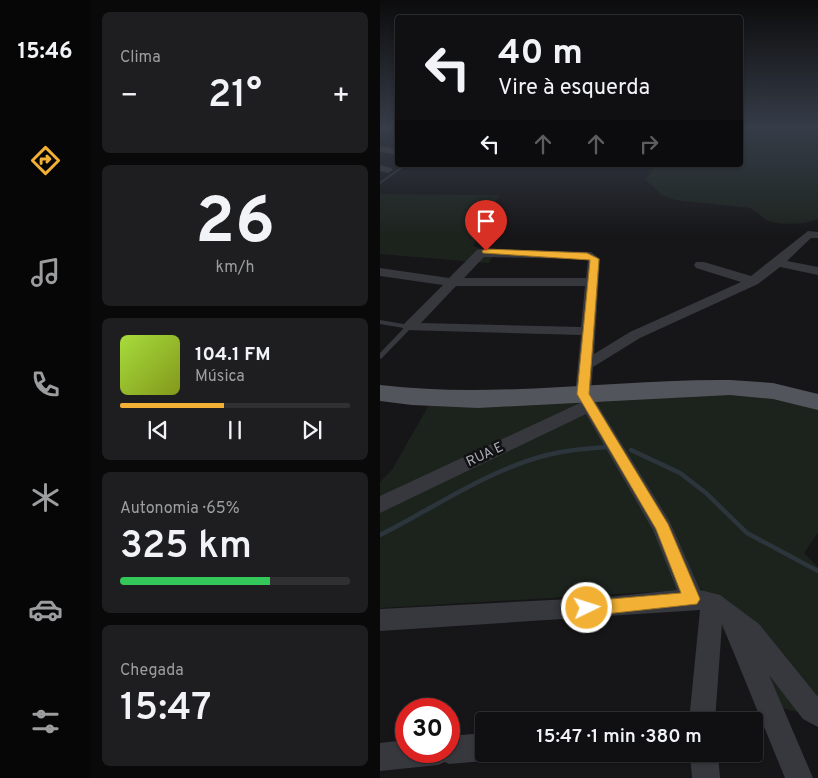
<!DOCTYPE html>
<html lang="pt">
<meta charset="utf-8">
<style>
:root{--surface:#101012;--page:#1e1e20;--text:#f1f3f6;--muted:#9c9d9f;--line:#303032;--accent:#f2b134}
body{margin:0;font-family:Overpass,sans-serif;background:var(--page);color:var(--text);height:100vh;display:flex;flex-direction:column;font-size:19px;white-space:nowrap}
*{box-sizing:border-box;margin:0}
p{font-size:16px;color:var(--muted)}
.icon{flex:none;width:28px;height:28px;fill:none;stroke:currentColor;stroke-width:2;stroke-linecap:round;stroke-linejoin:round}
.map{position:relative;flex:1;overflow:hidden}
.drawer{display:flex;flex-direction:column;gap:12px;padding:12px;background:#09090a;width:290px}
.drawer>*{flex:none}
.guide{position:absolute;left:15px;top:15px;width:348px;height:152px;border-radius:5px;box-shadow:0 1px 4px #0004,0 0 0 1px var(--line);background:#101012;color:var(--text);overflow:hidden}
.speed{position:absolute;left:15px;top:698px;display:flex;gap:10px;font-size:25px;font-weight:700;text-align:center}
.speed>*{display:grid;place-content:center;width:65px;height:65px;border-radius:50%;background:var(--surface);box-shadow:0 1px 4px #0004,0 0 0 1px var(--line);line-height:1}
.speed .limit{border:8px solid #d22;background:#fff;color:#111}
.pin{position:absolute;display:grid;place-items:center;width:42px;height:42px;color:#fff;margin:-51px -21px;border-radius:50% 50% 50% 0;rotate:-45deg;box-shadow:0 0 5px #0007}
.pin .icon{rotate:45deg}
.me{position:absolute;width:55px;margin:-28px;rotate:86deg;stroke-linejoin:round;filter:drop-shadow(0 0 4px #0008)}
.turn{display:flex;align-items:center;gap:18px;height:105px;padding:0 20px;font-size:22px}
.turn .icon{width:65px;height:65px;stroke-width:2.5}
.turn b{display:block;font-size:35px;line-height:42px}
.lanes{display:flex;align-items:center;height:48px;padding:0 20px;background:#0003;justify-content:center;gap:25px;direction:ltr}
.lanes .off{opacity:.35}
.big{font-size:38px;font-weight:600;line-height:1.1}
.drawer .widget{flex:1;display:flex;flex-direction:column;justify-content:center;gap:8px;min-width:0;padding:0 18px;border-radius:8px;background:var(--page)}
.drawer .dial{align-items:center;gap:0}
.dial b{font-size:65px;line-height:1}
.song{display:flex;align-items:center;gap:15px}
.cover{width:60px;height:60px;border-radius:8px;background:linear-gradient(135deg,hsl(80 70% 55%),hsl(70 70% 35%))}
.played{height:5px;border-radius:2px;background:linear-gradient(90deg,var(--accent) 45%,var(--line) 45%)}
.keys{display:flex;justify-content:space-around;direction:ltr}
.heat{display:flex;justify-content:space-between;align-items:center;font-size:28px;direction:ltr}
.charge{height:8px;border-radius:4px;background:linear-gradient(90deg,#34c759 65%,var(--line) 0)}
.trip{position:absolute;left:95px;top:712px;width:288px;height:50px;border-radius:5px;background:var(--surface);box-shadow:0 1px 4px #0004,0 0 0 1px var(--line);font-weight:600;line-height:50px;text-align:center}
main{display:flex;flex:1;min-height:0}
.menu{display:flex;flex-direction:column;width:90px;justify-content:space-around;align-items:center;background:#060607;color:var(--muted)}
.menu .icon{width:35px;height:35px}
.menu .selected{color:var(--accent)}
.menu b{font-size:22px;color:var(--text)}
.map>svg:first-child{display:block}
.green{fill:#1c231d}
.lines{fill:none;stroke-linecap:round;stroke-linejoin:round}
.stream-far1{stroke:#2c353c;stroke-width:2}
.stream{stroke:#2c353c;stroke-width:4.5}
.service{fill:#37383d;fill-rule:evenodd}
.minor{fill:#37383d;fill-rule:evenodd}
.primary{fill:#53555c;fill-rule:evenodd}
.route{fill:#f2b134;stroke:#9d7322}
.labels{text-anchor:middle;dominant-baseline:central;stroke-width:5;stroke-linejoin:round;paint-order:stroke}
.street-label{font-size:14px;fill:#a8adb8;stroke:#111113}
</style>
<main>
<nav class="menu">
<b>15:46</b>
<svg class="icon selected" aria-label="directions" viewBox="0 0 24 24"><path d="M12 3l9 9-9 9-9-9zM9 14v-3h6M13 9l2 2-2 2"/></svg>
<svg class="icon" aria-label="music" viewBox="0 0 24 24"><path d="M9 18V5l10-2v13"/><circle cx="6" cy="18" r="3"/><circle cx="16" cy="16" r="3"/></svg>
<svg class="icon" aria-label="phone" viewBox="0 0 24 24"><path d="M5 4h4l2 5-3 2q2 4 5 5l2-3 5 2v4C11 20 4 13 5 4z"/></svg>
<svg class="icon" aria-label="climate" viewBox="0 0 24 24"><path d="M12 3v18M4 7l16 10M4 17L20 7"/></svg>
<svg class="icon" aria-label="car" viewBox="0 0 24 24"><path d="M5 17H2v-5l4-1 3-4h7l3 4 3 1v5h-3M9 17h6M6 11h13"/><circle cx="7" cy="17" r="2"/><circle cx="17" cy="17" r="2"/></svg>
<svg class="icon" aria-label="filters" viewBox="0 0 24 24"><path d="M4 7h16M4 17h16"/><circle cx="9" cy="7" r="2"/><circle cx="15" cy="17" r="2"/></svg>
</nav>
<section class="drawer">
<div class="widget"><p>Clima</p>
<div class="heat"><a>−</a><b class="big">21°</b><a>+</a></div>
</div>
<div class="widget dial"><b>26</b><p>km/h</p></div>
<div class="widget">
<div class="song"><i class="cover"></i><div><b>104.1 FM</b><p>Música</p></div></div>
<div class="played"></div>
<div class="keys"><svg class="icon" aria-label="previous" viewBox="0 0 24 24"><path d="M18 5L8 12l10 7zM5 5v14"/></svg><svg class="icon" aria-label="pause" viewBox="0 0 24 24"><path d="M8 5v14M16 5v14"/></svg><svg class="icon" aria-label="next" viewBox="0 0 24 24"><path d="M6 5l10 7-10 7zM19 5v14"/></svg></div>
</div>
<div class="widget"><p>Autonomia · 65%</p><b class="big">325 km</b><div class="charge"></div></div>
<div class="widget"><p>Chegada</p><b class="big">15:47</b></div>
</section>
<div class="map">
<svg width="438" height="778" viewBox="0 0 438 778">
<rect width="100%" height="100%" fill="#161618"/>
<g class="green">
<polygon points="360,127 438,127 438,219 425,223 404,224 388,221 370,208 295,200 282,195 265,179 270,174 275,165 360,165"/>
<polygon points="0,194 119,195 93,246 114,254 109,263 0,254"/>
<polygon points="305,390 438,403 438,532 424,553 438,567 438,717 381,703 322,589 0,608 0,482 12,470 50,403"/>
</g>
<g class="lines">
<polyline class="stream-far1" points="0,183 25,165"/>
<g class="stream">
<polyline points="251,450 300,473 326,493 367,533 438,571"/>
<path d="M0,535C54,508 108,470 167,455C187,450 207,448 228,447"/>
</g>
<polygon class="service" points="0,320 29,325 32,327 2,358 0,359 0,353 24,328 0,324"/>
<g class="minor">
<polygon points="18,127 18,131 0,133 0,129"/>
<polygon points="0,146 18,149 18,155 0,152"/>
<polygon points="0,165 11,168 13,170 8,173 0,171"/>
<path d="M428,231L438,232V238H431L407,261L438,267V275L400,267L378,284L260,338L213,367L211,394L290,522L320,590L340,595L379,624L438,697V727L423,719L389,675L433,778H405L342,624L335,721H309L320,610L0,631V609L227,597L297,590L273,530L206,414L0,513V496L200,403L195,394L201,335L24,330L22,327L24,324L63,285L0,276V268L69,278L97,250L101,249L211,252L220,259L214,354L250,332L361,282L316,268L314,265L316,262H324L371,276ZM104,257L204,259L208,260L206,278H84ZM76,286H205L201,327L41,323Z"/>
<polygon points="104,733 104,754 115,754 114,757 104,761 69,764 65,762 58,765 0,771 0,743 26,740 26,751 69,751 69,736"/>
<polygon points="310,754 338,754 340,778 312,778"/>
</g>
<path class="primary" d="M350,380L393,383L438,394V410L393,399L350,395L98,408L32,405L0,401V385C117,399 233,379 350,380Z"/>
</g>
<linearGradient id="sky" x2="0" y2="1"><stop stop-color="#0c0c0d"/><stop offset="0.54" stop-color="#363c48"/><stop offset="1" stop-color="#363c48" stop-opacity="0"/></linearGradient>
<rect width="438" height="236" fill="url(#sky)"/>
<polygon class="route" points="106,249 207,253 219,259 209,394 288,524 320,599 317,604 207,616 202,614 199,608 202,603 207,601 301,593 276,529 197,394 210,260 103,253 102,251"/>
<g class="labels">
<g class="street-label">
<text transform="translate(105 455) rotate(-25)">RUA E</text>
</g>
</g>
</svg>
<div class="speed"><div class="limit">30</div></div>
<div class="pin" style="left:106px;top:251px;background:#d93025"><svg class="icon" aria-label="arrive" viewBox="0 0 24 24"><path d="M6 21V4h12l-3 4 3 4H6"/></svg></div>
<svg class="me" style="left:207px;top:608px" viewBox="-20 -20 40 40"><circle r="17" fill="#f2b134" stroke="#fff" stroke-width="3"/><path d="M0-11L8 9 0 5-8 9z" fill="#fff"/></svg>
<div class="trip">15:47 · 1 min · 380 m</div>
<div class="guide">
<div class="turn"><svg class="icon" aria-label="left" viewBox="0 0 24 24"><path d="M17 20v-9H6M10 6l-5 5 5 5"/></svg><div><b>40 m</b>Vire à esquerda</div></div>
<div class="lanes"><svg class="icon" aria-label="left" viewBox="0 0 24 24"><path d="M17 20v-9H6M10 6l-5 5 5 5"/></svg><svg class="icon off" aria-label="ahead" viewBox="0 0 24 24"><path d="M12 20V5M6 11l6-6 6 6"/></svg><svg class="icon off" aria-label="ahead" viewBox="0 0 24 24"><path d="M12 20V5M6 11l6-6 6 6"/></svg><svg class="icon off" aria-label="right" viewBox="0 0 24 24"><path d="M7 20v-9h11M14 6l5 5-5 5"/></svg></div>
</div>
</div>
</main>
